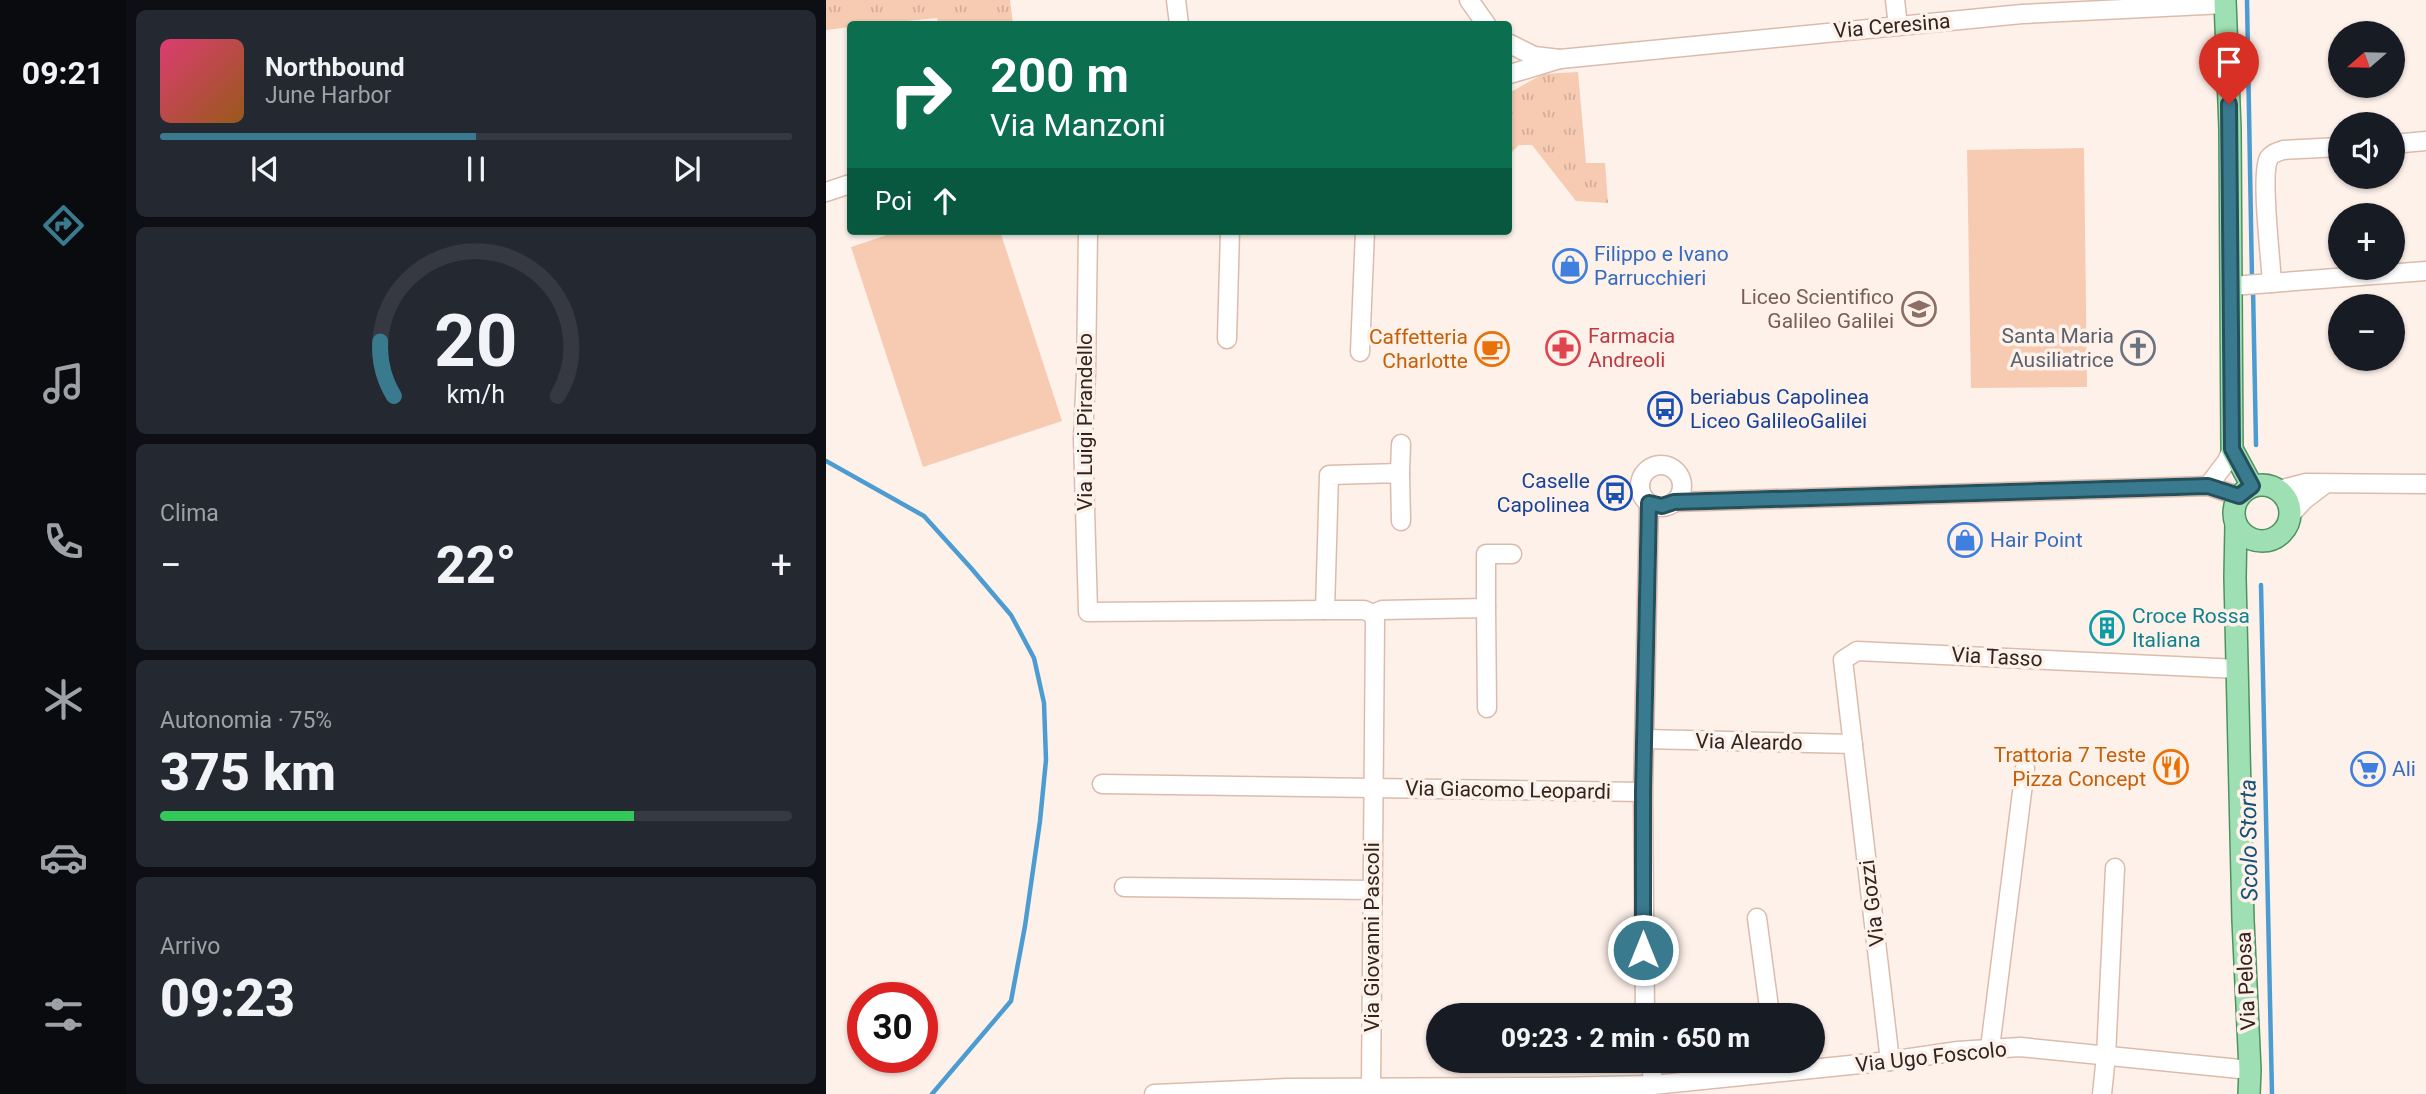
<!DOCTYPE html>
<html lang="it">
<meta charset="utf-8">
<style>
:root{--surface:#171b24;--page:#242831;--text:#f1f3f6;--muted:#9ea1a6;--line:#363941;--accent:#3a7a8e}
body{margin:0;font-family:Roboto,sans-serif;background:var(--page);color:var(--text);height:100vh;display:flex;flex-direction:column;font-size:26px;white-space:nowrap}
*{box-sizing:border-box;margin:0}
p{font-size:23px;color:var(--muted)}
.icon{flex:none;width:38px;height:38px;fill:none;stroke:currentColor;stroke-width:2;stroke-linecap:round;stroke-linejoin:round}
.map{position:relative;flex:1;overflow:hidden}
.panel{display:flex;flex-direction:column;gap:10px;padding:10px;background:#0d0f14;width:700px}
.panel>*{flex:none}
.hud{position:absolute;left:21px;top:21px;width:665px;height:214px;border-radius:7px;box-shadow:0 2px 5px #0004;background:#0b6e4f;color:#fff;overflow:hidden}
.needle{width:46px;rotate:250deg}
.buttons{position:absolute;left:1502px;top:21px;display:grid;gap:14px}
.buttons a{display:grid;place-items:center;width:77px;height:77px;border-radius:50%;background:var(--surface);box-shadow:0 2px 5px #0004;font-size:35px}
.speed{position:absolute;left:21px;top:982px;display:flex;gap:14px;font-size:35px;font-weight:700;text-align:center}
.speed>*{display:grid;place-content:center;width:91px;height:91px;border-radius:50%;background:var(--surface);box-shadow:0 2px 5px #0004;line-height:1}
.speed .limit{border:10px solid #d22;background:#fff;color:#111}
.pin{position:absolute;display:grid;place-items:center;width:60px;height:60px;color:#fff;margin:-72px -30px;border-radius:50% 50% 50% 0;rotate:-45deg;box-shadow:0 0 7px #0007}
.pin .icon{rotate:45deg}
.me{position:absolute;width:77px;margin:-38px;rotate:0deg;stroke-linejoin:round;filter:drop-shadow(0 0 5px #0008)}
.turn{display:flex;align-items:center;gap:24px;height:147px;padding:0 28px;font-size:32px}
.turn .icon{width:91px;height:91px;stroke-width:2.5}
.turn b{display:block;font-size:49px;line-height:60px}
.then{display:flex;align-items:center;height:66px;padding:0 28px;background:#0003;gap:14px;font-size:26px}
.big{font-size:52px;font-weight:800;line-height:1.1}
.panel .widget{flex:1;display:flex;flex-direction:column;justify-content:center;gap:10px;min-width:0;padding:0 24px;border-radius:10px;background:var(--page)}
.panel .dial{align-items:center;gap:0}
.dial svg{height:182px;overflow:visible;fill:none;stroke:var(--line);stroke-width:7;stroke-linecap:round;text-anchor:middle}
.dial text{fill:var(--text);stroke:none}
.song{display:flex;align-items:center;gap:21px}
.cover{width:84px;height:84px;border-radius:10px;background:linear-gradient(135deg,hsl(340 70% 55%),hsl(30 70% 35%))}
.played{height:7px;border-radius:4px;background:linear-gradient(90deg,var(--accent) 50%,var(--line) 50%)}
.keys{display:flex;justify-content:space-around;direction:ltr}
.heat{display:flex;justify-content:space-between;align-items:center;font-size:38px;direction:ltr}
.charge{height:10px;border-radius:5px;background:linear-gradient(90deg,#34c759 75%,var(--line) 0)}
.trip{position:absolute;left:600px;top:1003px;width:399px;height:70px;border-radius:35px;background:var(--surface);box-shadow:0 2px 5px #0004;font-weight:800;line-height:70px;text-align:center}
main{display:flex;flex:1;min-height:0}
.dock{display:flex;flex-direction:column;width:126px;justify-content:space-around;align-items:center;background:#090b0e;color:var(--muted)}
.dock .icon{width:49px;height:49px}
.dock .on{color:var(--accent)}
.dock b{font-size:32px;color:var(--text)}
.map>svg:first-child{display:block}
.park{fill:url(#park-tufts)}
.pitch{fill:#f7cab2}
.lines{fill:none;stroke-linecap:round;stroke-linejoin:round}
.stream{stroke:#4c9cd2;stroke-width:4.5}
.minor-casing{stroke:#dbbcac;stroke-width:21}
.major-casing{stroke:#4e925f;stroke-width:24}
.minor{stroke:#fff;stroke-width:18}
.major{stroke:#9ee0b3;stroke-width:21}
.route-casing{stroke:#264f5c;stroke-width:18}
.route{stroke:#3a7a8e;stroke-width:12}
.labels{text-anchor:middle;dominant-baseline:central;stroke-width:7;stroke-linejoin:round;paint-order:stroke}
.street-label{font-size:21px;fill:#31251f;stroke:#fef1ea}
.shop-label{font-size:21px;fill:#366cbe;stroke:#fef1ea;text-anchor:start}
.education-label{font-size:21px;fill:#785e54;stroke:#fef1ea;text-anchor:end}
.health-label{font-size:21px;fill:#be3a42;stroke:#fef1ea;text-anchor:start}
.worship-label{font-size:21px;fill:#5b616d;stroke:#fef1ea;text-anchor:end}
.food-label{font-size:21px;fill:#c56008;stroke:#fef1ea;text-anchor:end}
.transit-label{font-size:21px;fill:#164399;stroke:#fef1ea;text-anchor:start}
.culture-label{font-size:21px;fill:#0d838f;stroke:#fef1ea;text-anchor:start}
.water-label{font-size:23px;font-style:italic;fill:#165277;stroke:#fef1ea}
</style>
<main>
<nav class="dock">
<b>09:21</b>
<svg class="icon on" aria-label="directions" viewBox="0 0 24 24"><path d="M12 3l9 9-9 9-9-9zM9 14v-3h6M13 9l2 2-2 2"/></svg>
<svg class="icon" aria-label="music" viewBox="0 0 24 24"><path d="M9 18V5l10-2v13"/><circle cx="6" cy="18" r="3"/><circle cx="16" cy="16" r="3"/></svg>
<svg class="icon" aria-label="phone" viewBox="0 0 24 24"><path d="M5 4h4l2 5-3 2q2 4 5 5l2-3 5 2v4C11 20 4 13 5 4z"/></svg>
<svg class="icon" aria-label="climate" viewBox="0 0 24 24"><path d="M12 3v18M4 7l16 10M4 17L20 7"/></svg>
<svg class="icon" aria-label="car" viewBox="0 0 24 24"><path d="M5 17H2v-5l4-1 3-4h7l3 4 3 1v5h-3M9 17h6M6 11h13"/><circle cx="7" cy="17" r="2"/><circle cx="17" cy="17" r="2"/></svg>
<svg class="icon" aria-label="filters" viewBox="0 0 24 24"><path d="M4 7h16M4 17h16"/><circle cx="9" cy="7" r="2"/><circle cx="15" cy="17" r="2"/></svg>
</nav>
<section class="panel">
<div class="widget">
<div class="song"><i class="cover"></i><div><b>Northbound</b><p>June Harbor</p></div></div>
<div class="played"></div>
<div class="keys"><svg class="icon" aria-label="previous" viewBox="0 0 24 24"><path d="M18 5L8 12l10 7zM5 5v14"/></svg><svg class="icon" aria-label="pause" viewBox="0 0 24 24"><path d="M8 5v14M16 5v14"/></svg><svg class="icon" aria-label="next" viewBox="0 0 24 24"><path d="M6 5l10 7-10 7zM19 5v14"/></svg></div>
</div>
<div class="widget dial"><svg viewBox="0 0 100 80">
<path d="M14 69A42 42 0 1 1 86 69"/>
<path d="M14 69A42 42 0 0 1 8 45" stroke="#3a7a8e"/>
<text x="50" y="56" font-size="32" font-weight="700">20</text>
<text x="50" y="72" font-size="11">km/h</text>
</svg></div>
<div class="widget"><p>Clima</p>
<div class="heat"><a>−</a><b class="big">22°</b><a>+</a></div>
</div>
<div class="widget"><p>Autonomia · 75%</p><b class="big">375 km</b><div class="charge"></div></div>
<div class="widget"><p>Arrivo</p><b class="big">09:23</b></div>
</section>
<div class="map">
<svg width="1600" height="1094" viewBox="0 0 1600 1094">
<defs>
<pattern id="park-tufts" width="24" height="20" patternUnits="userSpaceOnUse" patternTransform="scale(1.75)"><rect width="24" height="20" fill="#f7cab2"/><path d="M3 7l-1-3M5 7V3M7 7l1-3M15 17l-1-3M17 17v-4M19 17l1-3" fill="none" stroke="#d4ad99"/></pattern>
</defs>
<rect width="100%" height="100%" fill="#fef1ea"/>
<g class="park">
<polygon points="0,0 184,0 187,24 113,24 111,18 50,24 24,24 24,27 0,30"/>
<polygon points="752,72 760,163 779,163 782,203 750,201 706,145 693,145 683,155 683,93 717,74"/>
</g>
<g class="pitch">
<polygon points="1258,148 1261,387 1145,388 1141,150"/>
<polygon points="73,231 174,231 236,421 97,467 25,247"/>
</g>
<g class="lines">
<g class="stream">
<polyline points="1421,0 1426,279"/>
<polyline points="1427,288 1430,445"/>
<polyline points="0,461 98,516 145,568 185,615 208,658 218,703 220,760 214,821 199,926 185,1001 106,1094"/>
<polyline points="1435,585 1446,1094"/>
</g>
<g class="minor-casing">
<g id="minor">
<polyline points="350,0 353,24"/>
<polyline points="643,0 660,24"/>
<polyline points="1069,0 1072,26"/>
<polyline points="734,59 1196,14 1399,4"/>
<polyline points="684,74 734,59 708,56 684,44"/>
<polyline points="1566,144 1600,141"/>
<polyline points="0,192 24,184"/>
<polyline points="262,231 260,373 257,438 262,612 499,610 538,610 547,614 556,610 660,608 660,554 686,554"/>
<path d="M1446,283C1445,261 1434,173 1443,158C1446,153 1452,152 1457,150L1514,147"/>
<polyline points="1406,286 1600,271"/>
<polyline points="401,339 404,231"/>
<polyline points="534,352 539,231"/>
<circle cx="835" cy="486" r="21"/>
<polyline points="574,473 575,444"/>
<polyline points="1382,486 1401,461 1406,449"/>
<polyline points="1453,490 1480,483 1600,484"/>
<polyline points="848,502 1382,486 1413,496"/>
<polyline points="1464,515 1478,500 1499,484"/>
<polyline points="660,608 661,708"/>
<polyline points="499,610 503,475 574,473 575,521"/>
<polyline points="819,739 1027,744"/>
<polyline points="276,784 817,792"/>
<polyline points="298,887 546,890"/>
<polyline points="931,918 944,1015"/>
<polyline points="819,1015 817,792 823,503"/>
<polyline points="1164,1048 1199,768"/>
<polyline points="825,1060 827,1085"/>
<polyline points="1064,1061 1017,660 1031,651 1412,669"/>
<polyline points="545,1087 549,621 547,614"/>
<polyline points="328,1094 462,1088 724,1087 827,1085 1064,1061 1132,1051 1194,1047 1424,1070"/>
<polyline points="1276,1094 1280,1056 1289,868"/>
</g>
</g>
<g class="major-casing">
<g id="major">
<polyline points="1399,0 1404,129 1406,449 1426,486"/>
<circle cx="1436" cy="513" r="28"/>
<polyline points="1410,524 1409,577 1417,920 1424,1070 1423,1094"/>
</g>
</g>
<use href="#minor" class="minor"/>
<use href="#major" class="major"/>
</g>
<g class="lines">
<g class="route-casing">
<polyline id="route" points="817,950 817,792 823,503 836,506 848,502 1382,486 1413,496 1426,486 1406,449 1403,104"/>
</g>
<use href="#route" class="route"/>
</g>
<defs>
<g id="shop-ring" transform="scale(1.75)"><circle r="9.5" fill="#fef1ea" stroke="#3f7fe0" stroke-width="1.5"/><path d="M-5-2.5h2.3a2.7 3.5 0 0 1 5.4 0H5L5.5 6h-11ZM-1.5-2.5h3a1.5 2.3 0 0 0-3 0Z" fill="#3f7fe0"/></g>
<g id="school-ring" transform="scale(1.75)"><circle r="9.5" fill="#fef1ea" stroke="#8d6e63" stroke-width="1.5"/><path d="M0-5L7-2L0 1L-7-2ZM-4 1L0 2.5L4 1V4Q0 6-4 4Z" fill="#8d6e63"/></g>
<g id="pharmacy-ring" transform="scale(1.75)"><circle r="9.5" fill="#fef1ea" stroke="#e0444e" stroke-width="1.5"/><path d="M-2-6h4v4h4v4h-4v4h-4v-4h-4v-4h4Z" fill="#e0444e"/></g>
<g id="church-ring" transform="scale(1.75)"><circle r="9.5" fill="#fef1ea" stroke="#6b7280" stroke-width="1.5"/><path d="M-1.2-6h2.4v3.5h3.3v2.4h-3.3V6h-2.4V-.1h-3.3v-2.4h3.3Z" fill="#6b7280"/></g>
<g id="cafe-ring" transform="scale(1.75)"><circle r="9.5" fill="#fef1ea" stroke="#e8710a" stroke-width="1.5"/><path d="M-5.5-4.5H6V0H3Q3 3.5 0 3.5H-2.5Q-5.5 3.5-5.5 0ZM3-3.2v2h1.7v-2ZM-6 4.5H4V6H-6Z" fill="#e8710a"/></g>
<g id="bus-ring" transform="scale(1.75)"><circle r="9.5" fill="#fef1ea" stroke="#1a4fb4" stroke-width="1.5"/><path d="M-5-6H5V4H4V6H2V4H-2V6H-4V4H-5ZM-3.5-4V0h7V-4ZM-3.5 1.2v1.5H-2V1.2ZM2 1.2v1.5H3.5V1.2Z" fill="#1a4fb4"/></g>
<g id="building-ring" transform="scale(1.75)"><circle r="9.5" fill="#fef1ea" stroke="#0f9aa8" stroke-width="1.5"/><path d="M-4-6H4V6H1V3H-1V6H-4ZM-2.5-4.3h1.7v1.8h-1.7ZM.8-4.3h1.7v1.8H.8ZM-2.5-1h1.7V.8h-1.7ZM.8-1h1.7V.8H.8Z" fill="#0f9aa8"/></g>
<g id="restaurant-ring" transform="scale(1.75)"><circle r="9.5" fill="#fef1ea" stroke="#e8710a" stroke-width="1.5"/><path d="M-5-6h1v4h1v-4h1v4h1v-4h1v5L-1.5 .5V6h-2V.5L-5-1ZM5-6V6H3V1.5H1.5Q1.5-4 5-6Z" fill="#e8710a"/></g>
<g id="supermarket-ring" transform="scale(1.75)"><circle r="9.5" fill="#fef1ea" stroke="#3f7fe0" stroke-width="1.5"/><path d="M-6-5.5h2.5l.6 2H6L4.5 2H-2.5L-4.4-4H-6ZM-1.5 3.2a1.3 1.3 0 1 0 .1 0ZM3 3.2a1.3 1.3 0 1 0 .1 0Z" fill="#3f7fe0"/></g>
</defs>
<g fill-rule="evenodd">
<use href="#shop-ring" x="744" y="266"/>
<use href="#school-ring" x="1093" y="309"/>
<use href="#pharmacy-ring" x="737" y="348"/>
<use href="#church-ring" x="1312" y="348"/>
<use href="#cafe-ring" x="666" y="349"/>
<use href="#bus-ring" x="839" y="409"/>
<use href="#bus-ring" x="789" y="493"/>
<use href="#shop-ring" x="1139" y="540"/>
<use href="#building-ring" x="1281" y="628"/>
<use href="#restaurant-ring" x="1345" y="767"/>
<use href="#supermarket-ring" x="1542" y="769"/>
</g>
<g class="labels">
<g class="street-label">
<text transform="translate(1066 26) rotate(-5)">Via Ceresina</text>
<text transform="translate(259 422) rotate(-90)">Via Luigi Pirandello</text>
<text transform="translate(1171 657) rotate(3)">Via Tasso</text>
<text transform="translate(923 742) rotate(1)">Via Aleardo</text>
<text transform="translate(682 790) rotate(1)">Via Giacomo Leopardi</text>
<text transform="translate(1046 903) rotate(-97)">Via Gozzi</text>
<text transform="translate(546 937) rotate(-90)">Via Giovanni Pascoli</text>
<text transform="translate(1420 981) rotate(-93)">Via Pelosa</text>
<text transform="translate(1105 1057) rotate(-6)">Via Ugo Foscolo</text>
</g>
<g class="shop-label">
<text x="768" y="254">Filippo e Ivano<tspan x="768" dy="24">Parrucchieri</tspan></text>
<text x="1164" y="540">Hair Point</text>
<text x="1566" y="769">Ali</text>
</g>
<g class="education-label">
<text x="1068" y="297">Liceo Scientifico<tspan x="1068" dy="24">Galileo Galilei</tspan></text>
</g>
<g class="health-label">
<text x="762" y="336">Farmacia<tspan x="762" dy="24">Andreoli</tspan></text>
</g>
<g class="worship-label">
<text x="1288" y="336">Santa Maria<tspan x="1288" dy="24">Ausiliatrice</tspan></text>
</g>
<g class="food-label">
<text x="642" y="337">Caffetteria<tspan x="642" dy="24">Charlotte</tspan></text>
<text x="1320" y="755">Trattoria 7 Teste<tspan x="1320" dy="24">Pizza Concept</tspan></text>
</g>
<g class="transit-label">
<text x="864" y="397">beriabus Capolinea<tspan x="864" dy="24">Liceo GalileoGalilei</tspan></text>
<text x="764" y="481" text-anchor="end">Caselle<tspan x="764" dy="24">Capolinea</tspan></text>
</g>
<g class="culture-label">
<text x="1306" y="616">Croce Rossa<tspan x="1306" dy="24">Italiana</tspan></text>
</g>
<g class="water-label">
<text transform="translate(1423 840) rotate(-91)">Scolo Storta</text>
</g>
</g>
</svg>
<div class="buttons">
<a><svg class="needle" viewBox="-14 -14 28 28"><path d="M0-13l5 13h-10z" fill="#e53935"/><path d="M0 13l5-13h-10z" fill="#9ea1a6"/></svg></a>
<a><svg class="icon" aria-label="sound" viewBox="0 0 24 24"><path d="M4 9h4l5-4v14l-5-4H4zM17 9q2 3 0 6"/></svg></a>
<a>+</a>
<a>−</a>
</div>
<div class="speed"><div class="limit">30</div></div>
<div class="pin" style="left:1403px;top:104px;background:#d93025"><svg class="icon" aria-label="arrive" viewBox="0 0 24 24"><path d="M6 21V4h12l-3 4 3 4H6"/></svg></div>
<svg class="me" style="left:817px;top:950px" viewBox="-20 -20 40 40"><circle r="17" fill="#3a7a8e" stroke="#fff" stroke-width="3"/><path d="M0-11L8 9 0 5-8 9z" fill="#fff"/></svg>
<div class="trip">09:23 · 2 min · 650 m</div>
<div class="hud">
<div class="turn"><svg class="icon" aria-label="right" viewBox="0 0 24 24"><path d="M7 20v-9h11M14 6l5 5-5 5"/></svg><div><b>200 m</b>Via Manzoni</div></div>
<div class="then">Poi<svg class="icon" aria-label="ahead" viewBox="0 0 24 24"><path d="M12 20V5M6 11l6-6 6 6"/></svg></div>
</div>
</div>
</main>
